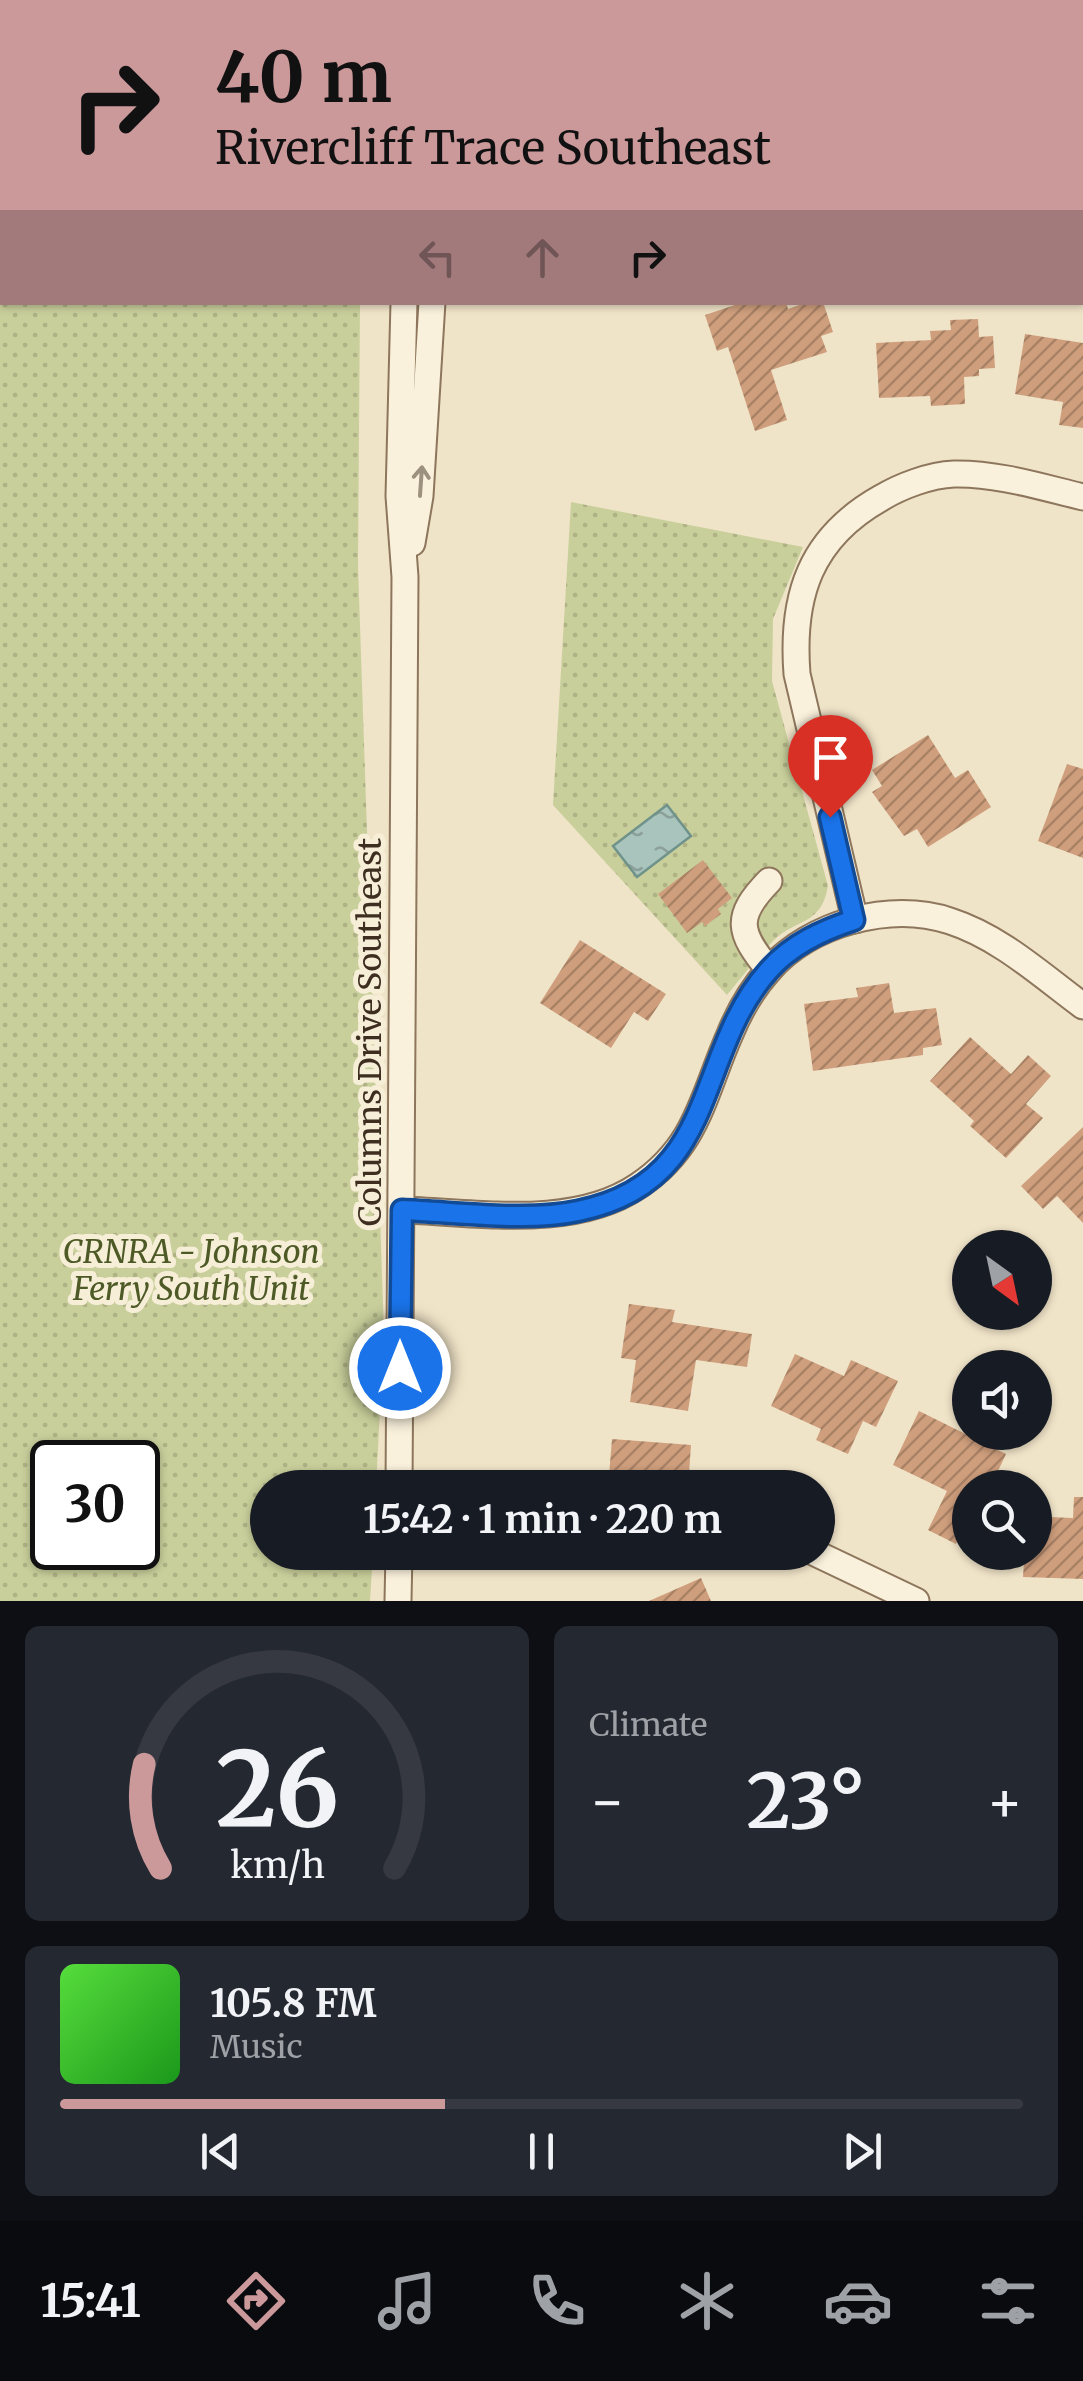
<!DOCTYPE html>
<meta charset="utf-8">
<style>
:root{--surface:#171b24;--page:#242831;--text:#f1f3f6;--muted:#9ea1a6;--line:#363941;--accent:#cc999b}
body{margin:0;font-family:Merriweather,serif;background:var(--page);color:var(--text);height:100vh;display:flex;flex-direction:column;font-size:38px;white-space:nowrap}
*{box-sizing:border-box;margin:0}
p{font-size:32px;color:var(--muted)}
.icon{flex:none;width:55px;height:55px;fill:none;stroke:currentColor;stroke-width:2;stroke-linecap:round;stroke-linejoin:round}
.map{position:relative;height:1601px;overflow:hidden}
.details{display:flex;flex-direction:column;gap:25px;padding:25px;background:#0d0f14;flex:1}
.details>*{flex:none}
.banner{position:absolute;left:0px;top:0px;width:1085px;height:305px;box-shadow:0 2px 8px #0004;background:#cc999b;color:#111;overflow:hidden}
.needle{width:65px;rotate:147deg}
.tools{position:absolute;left:952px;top:1230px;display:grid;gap:20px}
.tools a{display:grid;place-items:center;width:100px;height:100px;border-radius:50%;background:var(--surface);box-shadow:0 2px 8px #0004;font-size:50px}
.speed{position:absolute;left:30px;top:1440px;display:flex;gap:20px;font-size:50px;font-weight:700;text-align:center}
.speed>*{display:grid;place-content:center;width:130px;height:130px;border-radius:50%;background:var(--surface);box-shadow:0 2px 8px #0004;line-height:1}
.speed .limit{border:5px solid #111;border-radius:15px;background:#fff;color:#111}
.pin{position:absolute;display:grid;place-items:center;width:85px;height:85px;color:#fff;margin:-102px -42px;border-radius:50% 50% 50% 0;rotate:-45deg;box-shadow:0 0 10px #0007}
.pin .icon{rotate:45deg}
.me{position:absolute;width:110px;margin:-55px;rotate:0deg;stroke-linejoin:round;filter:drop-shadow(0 0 8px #0008)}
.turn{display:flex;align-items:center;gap:35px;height:210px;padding:0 50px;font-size:45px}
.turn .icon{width:130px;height:130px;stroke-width:2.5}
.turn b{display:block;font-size:70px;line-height:85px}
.lanes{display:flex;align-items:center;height:95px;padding:0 50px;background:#0003;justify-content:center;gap:50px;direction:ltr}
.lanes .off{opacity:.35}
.big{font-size:75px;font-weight:700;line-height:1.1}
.details .widget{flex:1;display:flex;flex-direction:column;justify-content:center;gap:15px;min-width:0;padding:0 35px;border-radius:15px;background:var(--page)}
.details .dial{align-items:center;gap:0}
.dial svg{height:260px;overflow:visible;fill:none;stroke:var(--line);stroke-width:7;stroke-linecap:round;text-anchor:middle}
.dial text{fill:var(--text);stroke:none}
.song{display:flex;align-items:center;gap:30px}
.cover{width:120px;height:120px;border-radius:15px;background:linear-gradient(135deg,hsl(110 70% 55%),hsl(120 70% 35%))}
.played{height:10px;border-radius:5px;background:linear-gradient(90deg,var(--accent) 40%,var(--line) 40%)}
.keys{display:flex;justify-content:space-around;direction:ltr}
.heat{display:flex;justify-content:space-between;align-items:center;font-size:55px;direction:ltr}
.details .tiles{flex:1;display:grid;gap:25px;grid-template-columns:1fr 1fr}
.widget:last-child{grid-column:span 2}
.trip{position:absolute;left:250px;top:1470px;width:585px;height:100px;border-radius:50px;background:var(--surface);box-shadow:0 2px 8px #0004;font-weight:700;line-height:100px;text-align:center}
.dock{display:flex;height:160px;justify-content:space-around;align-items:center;background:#090b0e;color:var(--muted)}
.dock .icon{width:70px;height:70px}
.dock .current{color:var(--accent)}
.dock b{font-size:45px;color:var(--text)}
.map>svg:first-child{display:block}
.park{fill:url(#park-dots);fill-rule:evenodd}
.water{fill:url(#water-ripples);stroke:#6f938a;stroke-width:2.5}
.building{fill:url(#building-hatch)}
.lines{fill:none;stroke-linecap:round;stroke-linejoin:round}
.minor-casing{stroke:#8d765c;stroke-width:29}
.minor{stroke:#faf1dc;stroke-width:25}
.oneway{stroke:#9c907e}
.route-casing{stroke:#114b97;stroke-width:25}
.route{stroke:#1a73e8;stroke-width:18}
.labels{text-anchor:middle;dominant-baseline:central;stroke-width:10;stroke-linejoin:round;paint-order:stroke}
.street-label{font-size:32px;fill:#3d2e20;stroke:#f7eed8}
.park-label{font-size:32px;font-style:italic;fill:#4d5a26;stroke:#f7eed8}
</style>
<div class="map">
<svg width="1083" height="1601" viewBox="0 0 1083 1601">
<defs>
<pattern id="park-dots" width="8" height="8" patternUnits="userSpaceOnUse" patternTransform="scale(2.5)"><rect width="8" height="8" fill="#c9cf9b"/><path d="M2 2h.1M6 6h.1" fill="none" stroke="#aeb285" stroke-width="1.8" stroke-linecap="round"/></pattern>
<pattern id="water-ripples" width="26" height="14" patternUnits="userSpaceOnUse" patternTransform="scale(2.5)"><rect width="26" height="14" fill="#a9c4bc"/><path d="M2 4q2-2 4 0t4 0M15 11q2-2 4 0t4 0" fill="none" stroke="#8ba098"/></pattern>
<pattern id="building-hatch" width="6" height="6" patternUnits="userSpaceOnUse" patternTransform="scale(2.5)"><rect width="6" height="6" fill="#cf9f7d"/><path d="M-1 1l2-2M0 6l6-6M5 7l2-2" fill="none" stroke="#a98266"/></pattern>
</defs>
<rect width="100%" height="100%" fill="#f0e4c8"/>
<g class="park">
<path d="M0,159L2,302L360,303L358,566L384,1333L376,1487L268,1488V1552L373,1553L370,1601H0ZM52,1462H138V1548H52Z"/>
<path d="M571,502L803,547L773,619L772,681L828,886C821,926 797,918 774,940C757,957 742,977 727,995L553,805Z"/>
</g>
<polygon class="water" points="667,805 691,836 637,877 613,846"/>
<g class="building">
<polygon points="744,302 786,302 788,309 808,302 823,302 833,332 821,336 827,352 771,370 787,420 755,431 728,347 717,351 705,315"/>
<polygon points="978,319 979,337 993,336 995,368 979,369 979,376 964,377 965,404 931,406 930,396 879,398 876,343 931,340 930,331 951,330 950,320"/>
<polygon points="1025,334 1083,343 1083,428 1059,425 1063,402 1015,394"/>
<polygon points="928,735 955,778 968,770 991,807 928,847 917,829 904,836 872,792 882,786 872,770"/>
<polygon points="1067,764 1083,769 1083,858 1038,841"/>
<polygon points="703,860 732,898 718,909 721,914 705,926 702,922 687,933 658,894"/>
<polygon points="580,940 666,994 648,1021 634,1012 611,1048 540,1003"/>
<polygon points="889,983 894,1013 936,1008 942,1045 923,1048 923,1055 813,1071 804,1004 858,997 856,988"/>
<polygon points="970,1037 1011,1074 1028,1055 1051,1076 1026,1104 1043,1118 1006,1158 970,1126 974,1121 930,1081"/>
<polygon points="1083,1127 1083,1223 1057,1196 1043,1209 1021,1186"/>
<polygon points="629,1304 675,1310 672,1322 752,1334 747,1367 696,1360 688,1411 630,1402 636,1360 621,1358"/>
<polygon points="795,1354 844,1376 851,1360 898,1381 876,1427 863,1421 848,1454 816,1440 821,1429 771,1406"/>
<polygon points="919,1411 1006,1454 990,1488 970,1488 970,1516 956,1544 928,1530 947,1491 893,1465"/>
<polygon points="612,1439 691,1445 688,1488 608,1488"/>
<polygon points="1074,1497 1083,1497 1083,1579 1023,1577 1024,1561 1010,1560 1011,1552 1035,1552 1035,1508 1050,1508 1050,1517 1073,1518"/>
<polygon points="701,1578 711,1601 649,1601"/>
</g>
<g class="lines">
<g class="minor-casing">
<g id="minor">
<polyline points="443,0 443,2"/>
<polyline points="407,2 407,0"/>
<polyline points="412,543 420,496 432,302"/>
<path d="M769,881C734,917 738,932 769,970"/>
<path d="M855,920L797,674C791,596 810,538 881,498C901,486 930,475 954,474C997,473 1041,487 1083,497"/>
<path d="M402,1210C476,1212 573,1230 638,1186C698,1146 703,1095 730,1034C739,1012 753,988 769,970C811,923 890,901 950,921C1000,937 1041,975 1083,1006"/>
<polyline points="399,1488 405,577 399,496 404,302"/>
<polyline points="813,1552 916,1601"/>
<polyline points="398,1601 399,1552"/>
</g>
</g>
<use href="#minor" class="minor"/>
</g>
<defs><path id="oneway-shaft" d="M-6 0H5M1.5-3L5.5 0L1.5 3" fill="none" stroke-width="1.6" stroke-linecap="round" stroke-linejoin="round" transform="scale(2.5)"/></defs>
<use class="oneway" href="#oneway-shaft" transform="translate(421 481) rotate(-86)"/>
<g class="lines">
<g class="route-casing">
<path id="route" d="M400,1368L402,1210C455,1212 527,1222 578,1211C722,1182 693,1054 769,970C792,944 823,930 854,920L830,817"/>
</g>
<use href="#route" class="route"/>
</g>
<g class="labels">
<g class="street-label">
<text transform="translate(370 1032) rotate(-90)">Columns Drive Southeast</text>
</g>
<g class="park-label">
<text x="191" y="1252">CRNRA - Johnson<tspan x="191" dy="37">Ferry South Unit</tspan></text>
</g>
</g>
</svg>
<div class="tools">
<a><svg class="needle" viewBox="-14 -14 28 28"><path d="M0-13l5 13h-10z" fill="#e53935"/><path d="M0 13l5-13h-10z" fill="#9ea1a6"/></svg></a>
<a><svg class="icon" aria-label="sound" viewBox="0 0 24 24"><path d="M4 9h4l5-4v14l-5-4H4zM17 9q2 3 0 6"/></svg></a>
<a><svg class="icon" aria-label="search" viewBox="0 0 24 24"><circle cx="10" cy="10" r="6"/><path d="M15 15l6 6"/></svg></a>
</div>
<div class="speed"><div class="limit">30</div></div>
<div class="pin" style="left:830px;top:817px;background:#d93025"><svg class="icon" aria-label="arrive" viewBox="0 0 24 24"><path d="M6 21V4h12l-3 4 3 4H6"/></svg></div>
<svg class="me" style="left:400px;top:1368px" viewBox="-20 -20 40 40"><circle r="17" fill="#1a73e8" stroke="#fff" stroke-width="3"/><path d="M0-11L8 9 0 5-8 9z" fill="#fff"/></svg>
<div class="trip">15:42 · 1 min · 220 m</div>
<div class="banner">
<div class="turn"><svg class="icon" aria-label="right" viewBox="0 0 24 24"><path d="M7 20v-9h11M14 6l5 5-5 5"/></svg><div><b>40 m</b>Rivercliff Trace Southeast</div></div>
<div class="lanes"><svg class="icon off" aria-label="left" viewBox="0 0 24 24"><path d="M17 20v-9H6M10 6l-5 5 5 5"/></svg><svg class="icon off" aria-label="ahead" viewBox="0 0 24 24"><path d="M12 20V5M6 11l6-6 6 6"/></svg><svg class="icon" aria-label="right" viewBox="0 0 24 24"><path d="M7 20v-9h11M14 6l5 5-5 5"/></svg></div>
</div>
</div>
<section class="details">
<div class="tiles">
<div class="widget dial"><svg viewBox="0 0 100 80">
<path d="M14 69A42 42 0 1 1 86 69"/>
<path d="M14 69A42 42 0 0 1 9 37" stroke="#cc999b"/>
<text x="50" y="56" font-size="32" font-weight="700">26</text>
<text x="50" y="72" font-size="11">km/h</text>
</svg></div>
<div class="widget"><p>Climate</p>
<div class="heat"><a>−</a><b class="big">23°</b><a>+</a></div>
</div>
<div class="widget">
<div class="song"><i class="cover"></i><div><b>105.8 FM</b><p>Music</p></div></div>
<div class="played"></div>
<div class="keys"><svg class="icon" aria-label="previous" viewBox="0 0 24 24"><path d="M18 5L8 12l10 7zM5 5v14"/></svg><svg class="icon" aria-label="pause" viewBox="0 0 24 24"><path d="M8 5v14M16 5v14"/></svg><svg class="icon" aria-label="next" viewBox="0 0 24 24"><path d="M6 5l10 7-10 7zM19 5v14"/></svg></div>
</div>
</div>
</section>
<nav class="dock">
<b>15:41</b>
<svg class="icon current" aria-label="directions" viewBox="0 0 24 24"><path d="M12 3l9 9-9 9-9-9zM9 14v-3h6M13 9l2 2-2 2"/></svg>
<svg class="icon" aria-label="music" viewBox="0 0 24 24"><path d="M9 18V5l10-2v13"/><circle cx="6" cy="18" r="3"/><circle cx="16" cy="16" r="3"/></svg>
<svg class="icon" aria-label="phone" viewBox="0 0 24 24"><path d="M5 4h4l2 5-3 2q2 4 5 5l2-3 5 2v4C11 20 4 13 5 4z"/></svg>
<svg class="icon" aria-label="climate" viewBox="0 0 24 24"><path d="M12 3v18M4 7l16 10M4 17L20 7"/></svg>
<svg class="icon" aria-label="car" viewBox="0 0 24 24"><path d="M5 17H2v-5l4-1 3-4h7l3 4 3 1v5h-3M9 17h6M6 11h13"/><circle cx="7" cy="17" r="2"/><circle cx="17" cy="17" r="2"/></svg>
<svg class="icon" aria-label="filters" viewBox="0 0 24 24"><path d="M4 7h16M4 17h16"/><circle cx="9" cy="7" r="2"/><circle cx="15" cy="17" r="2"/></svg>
</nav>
